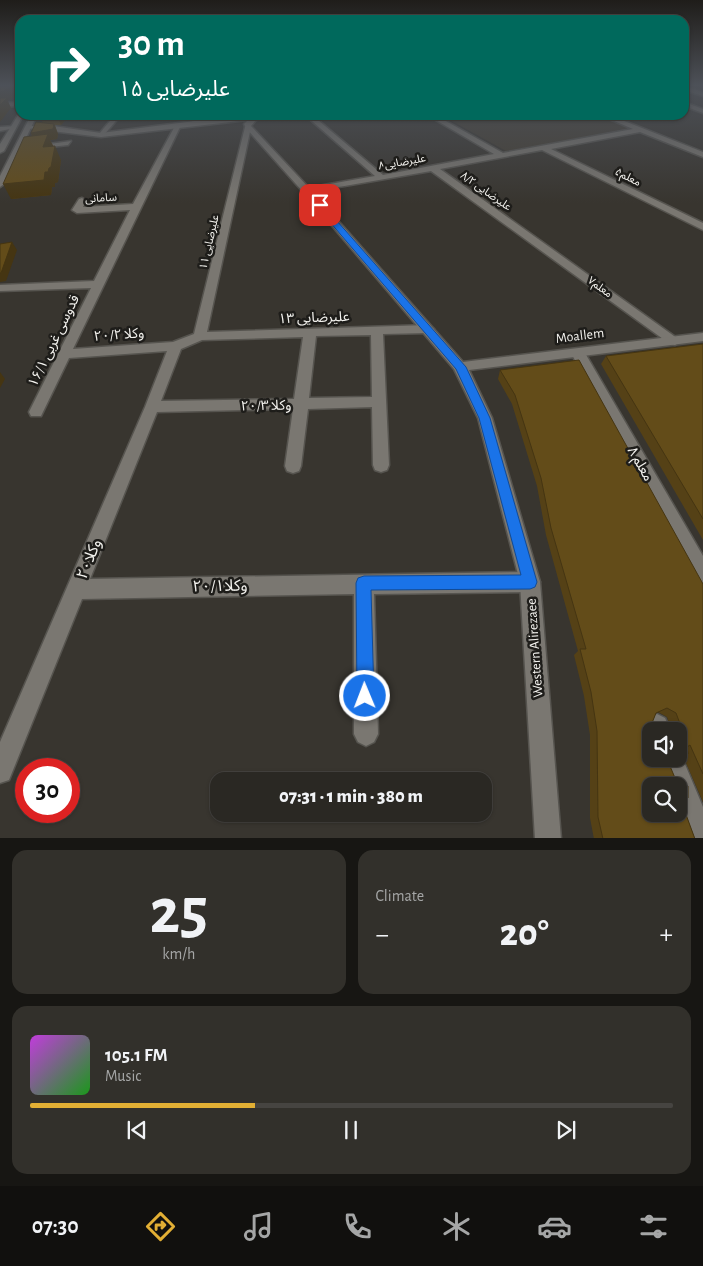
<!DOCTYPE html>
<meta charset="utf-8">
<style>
:root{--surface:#2a2823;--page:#32302b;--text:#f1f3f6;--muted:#a5a6a6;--line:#464441;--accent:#e2af34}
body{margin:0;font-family:"Alegreya Sans","Noto Sans Arabic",sans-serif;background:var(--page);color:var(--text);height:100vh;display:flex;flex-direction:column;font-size:19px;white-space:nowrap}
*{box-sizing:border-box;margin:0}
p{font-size:16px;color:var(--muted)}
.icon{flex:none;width:28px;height:28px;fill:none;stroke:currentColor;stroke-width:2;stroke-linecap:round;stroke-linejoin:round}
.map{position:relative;height:838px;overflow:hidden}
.panel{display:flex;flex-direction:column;gap:12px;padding:12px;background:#171613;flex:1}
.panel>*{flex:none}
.top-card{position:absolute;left:15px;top:15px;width:674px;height:105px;border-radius:15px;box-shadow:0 1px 4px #0004,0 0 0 1px var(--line);background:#00695c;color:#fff;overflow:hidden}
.tools{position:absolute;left:642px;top:722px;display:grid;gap:10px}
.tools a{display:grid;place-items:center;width:45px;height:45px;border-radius:10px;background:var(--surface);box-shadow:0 1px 4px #0004,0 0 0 1px var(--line);font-size:25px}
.speed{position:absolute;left:15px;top:758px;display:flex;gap:10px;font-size:25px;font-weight:700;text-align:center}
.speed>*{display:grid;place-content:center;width:65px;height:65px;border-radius:50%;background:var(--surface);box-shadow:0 1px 4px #0004,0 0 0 1px var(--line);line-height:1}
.speed .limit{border:8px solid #d22;background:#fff;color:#111}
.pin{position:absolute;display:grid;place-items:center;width:42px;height:42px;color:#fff;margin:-21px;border-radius:10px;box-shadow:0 2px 8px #0006}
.me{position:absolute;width:55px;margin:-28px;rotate:359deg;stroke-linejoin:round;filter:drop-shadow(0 0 4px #0008)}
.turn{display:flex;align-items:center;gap:18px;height:105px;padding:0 20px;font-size:22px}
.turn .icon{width:65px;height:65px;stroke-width:2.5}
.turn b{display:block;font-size:35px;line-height:42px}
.big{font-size:38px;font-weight:800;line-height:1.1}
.panel .card{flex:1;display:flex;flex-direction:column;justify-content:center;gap:8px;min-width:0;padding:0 18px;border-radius:15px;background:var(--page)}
.panel .dial{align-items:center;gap:0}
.dial b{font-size:65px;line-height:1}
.song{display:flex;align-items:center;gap:15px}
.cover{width:60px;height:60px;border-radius:8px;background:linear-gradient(135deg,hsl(290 70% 55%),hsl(120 70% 35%))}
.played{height:5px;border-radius:2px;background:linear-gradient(90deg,var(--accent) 35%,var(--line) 35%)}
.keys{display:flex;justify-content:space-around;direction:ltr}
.heat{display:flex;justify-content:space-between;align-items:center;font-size:28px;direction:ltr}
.panel .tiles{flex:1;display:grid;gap:12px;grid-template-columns:1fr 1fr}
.card:last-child{grid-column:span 2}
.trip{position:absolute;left:210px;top:772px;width:282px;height:50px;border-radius:15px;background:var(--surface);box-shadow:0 1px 4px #0004,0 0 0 1px var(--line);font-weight:800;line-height:50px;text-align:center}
.tab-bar{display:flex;height:80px;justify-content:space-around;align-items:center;background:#11100e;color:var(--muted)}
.tab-bar .icon{width:35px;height:35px}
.tab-bar .selected{color:var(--accent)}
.tab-bar b{font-size:22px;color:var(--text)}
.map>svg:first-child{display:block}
.built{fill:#433d32}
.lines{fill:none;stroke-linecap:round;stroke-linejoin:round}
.minor-casing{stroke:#56544f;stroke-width:3}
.tertiary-casing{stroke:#56544f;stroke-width:3}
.secondary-casing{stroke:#56544f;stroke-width:3}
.minor{fill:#7a7771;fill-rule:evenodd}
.tertiary{fill:#7a7771;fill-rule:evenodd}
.secondary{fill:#7a7771;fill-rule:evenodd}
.wall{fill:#554116}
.shaded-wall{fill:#453512}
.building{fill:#634c19;stroke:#453512;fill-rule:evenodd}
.route{fill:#1a73e8;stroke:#114b97}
.labels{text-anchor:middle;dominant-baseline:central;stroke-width:5;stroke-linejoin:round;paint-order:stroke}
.far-street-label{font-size:11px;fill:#f3f2ee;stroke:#1e1d1a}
.street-label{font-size:14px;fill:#f3f2ee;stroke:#1e1d1a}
.near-street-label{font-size:16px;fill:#f3f2ee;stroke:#1e1d1a}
</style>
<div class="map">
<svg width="703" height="839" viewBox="0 0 703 839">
<rect width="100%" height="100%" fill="#38352f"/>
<polygon class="built" points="441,115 596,115 631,129 506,151"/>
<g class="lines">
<g class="minor-casing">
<g id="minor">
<polygon points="684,86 703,92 703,96 684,90"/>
<polygon points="20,102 20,106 0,107 0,103"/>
<polygon points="684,102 703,109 703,113 684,106"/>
<polygon points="115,115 121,115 103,136 99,136 99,134"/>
<polygon points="195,115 201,115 198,123 195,125 192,123"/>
<polygon points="305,115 312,115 383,175 494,154 427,115 435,115 503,153 633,129 600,115 609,115 703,152 703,157 640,132 551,149 703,223 703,230 542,150 440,169 681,341 675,345 670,344 431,171 304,193 303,191 307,188 375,176"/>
<path d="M176,124L181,125L73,349L173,342L194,334L245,127L248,125L251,127L207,332L428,325L434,329L428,333L383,334L389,465L387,470L381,472L375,470L373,465L372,407L308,409L301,466L299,471L293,473L287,471L285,466L293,409L157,412L90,579L530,572L537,575L540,582L537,589L530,592L374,594L378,734L374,742L366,746L358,742L354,734V594L82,599L9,780L0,783V742L145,407L167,351L69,358L41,416H31L29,412L91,288L0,291V285L94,281L130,210L77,213L72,210L79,199L82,198L86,201L83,207L133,204ZM371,335L372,397L309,398L316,336ZM303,337L294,399L161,401L181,349L202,340Z"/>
<polygon points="15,126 15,128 0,131 0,127"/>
<polygon points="71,141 68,145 32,149 28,147"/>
<polygon points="578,349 585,353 703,556 703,583 696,581 571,353"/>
<polygon points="657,714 665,718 671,731 651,731 651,740 645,726 649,718"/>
<polygon points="679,750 703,807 703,839 689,839 679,812 679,786 669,786 658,759 679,759"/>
</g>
</g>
<g class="tertiary-casing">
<polygon id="tertiary" points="272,115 256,120 251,126 310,189 463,362 703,333 703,341 469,370 492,418 540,582 561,839 535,839 520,582 478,418 454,369 304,193 246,128 244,124 248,120 101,137 27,128 30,126 53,126 101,133 234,116"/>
</g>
<g class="secondary-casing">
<g id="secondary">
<polygon points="20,112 20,115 23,115 4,151 0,153 0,144"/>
<polygon points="31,115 37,115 4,184 0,187 0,176"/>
</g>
</g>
<use href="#minor" class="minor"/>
<use href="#tertiary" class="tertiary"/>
<use href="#secondary" class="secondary"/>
</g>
<g class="wall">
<polygon points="39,115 70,115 61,125 55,125 58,134 57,139 50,140 61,160 58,182 55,183 55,187 52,187 51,195 11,199 32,136 31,133 43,123"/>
<polygon points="703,344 703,540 601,364 606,356"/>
<polygon points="500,370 703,584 703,802 683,756 679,757 679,731 657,731 662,729 671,729 667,717 658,712 656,713 652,723 695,839 594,839 590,818 590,735 584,696 574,655 578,651 546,535 537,486 512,404 498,379"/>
</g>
<g class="shaded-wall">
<polygon points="11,86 20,86 20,92 8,101 11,108 0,122 0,91"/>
<polygon points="57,115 70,115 61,125"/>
<polygon points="54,124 58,134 57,139 50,140 54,148 43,147 35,143 31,133"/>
<polygon points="55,146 61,160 58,182 55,183 55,187 52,187 51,195 11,199 3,184 45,172 49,168"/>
<polygon points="12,242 17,250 6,281 0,282 0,273"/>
<polygon points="0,372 5,379 0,388"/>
</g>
<g class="building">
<polygon points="0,86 11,86 4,91 0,91"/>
<polygon points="0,98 7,98 0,105"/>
<polygon points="36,122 54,124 53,129 31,133"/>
<polygon points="48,134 43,147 55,146 51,167 49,168 48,172 45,172 44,180 3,184 24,137"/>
<polygon points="12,242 1,273 0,273 0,244"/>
<polygon points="703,344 703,519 606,356"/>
<path d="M579,360L703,584V774L690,745L687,747L688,754H679V731H662V729H682L676,713L667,708L656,713L652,723L656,731H651V759H667L678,785L688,786V798L681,801L695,839H603L598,817L597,731L591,692L580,649H586L551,528L541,478L515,395L500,370ZM651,786H679V814H651Z"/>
</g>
<linearGradient id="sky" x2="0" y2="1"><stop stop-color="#1f1d1a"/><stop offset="0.42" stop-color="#4d5158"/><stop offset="1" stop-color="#4d5158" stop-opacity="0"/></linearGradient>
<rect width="703" height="203" fill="url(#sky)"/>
<polygon class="route" points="317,204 322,204 466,367 490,418 537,582 535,587 530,589 371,590 374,696 371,703 365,705 359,703 357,696 356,583 358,578 364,576 521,575 479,418 456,369 317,207"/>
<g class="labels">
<g class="far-street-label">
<text transform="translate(402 162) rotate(-10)">علیرضایی۸</text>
<text transform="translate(628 177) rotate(27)">معلم۵</text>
<text transform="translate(486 191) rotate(35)">علیرضایی ۸/۲</text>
<text transform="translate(101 198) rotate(-3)">سامانی</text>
<text transform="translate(209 242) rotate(-77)">۱۱ علیرضایی</text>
<text transform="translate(600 287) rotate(36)">معلم۷</text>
</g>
<g class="street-label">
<text transform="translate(314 318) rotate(-2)">۱۳ علیرضایی</text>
<text transform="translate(119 335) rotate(-4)">وکلا ۲۰/۲</text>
<text transform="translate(580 336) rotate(-7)">Moallem</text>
<text transform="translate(54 341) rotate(-64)">۱۶/۱ قدوسی غربی</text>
<text transform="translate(266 406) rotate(-1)">وکلا ۲۰/۳</text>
<text transform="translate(640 464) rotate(60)">۸ معلم</text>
<text transform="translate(535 648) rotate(-94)">Western Alirezaee</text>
</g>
<g class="near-street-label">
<text transform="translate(89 559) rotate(-68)">وکلا۲۰</text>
<text transform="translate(220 586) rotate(-1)">وکلا۲۰/۱</text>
</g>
</g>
</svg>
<div class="tools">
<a><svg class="icon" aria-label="sound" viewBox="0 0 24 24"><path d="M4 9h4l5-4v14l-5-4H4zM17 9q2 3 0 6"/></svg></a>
<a><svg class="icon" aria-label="search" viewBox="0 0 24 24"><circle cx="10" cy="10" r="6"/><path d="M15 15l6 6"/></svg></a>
</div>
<div class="speed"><div class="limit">30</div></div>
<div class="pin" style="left:320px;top:205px;background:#d93025"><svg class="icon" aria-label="arrive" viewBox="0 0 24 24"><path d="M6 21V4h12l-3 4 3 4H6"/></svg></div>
<svg class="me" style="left:365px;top:696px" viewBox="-20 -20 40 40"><circle r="17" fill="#1a73e8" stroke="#fff" stroke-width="3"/><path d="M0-11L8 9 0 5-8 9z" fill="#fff"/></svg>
<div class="trip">07:31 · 1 min · 380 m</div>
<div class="top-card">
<div class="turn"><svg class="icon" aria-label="right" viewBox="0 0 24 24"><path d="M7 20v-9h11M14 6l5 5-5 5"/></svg><div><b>30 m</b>۱۵ علیرضایی</div></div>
</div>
</div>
<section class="panel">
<div class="tiles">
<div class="card dial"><b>25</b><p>km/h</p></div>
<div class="card"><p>Climate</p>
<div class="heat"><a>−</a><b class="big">20°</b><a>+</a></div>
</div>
<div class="card">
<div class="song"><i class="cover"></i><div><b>105.1 FM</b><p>Music</p></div></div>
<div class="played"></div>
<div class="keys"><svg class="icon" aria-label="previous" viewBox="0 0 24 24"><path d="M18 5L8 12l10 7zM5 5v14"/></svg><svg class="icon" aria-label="pause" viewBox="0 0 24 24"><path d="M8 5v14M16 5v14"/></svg><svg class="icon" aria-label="next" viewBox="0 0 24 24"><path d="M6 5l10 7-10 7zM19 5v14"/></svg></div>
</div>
</div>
</section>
<nav class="tab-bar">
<b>07:30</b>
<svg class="icon selected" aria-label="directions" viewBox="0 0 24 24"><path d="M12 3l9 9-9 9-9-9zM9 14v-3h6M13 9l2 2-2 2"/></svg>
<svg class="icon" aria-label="music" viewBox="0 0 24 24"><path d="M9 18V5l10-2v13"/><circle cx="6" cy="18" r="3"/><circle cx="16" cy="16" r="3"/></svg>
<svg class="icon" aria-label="phone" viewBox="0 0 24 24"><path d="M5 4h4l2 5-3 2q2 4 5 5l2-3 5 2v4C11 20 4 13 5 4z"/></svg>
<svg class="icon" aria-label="climate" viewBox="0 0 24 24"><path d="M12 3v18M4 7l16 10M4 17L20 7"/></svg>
<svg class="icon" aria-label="car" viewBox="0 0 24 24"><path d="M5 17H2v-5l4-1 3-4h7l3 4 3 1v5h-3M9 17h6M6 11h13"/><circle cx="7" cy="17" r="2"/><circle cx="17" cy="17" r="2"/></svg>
<svg class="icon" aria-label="filters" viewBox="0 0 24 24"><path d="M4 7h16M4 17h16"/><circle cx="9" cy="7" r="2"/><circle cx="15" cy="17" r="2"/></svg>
</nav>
